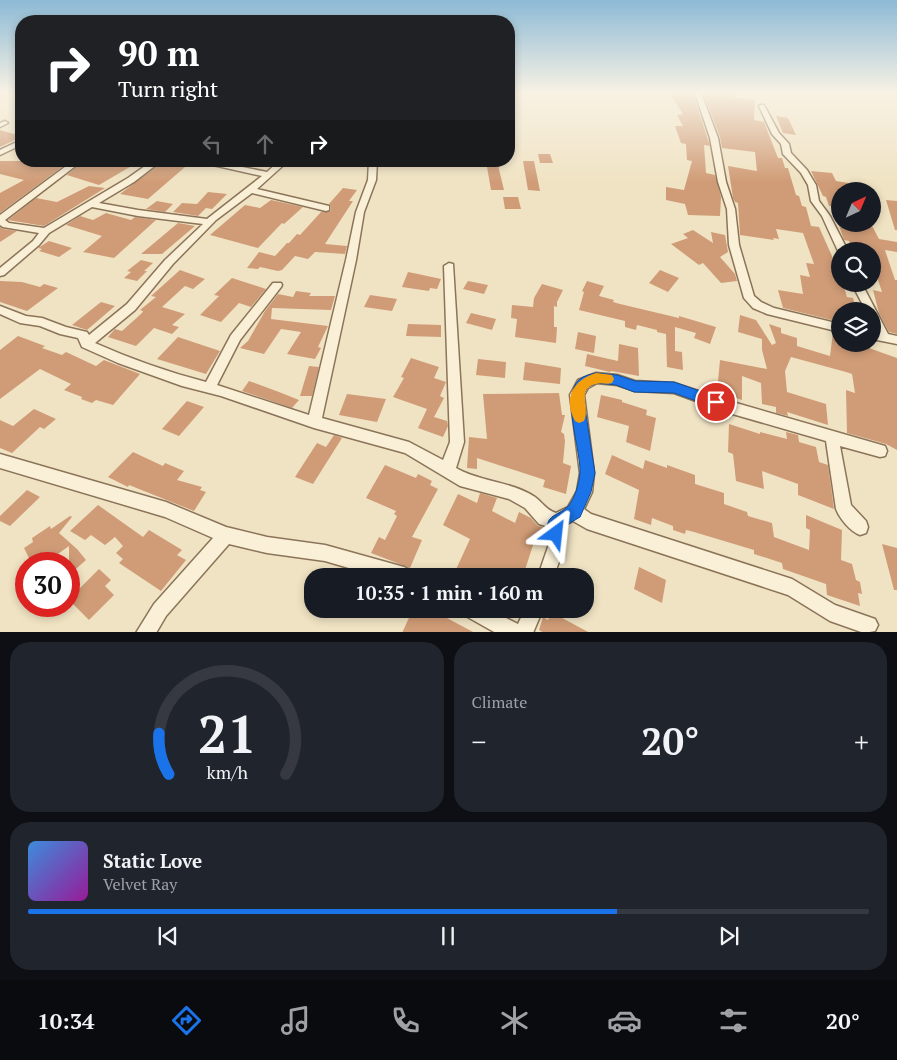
<!DOCTYPE html>
<meta charset="utf-8">
<style>
:root{--surface:#171b24;--page:#20242c;--text:#f1f3f6;--muted:#9ea1a6;--line:#363941;--accent:#1a73e8}
body{margin:0;font-family:"PT Serif",serif;background:var(--page);color:var(--text);height:100vh;display:flex;flex-direction:column;font-size:19px;white-space:nowrap}
*{box-sizing:border-box;margin:0}
p{font-size:16px;color:var(--muted)}
.icon{flex:none;width:28px;height:28px;fill:none;stroke:currentColor;stroke-width:2;stroke-linecap:round;stroke-linejoin:round}
.map{position:relative;height:632px;overflow:hidden}
.panel{display:flex;flex-direction:column;gap:10px;padding:10px;background:#0d0f14;flex:1}
.panel>*{flex:none}
.top-card{position:absolute;left:15px;top:15px;width:500px;height:152px;border-radius:20px;box-shadow:0 2px 8px #0003;background:#202124;color:#fff;overflow:hidden}
.needle{width:32px;rotate:44deg}
.tools{position:absolute;left:831px;top:182px;display:grid;gap:10px}
.tools a{display:grid;place-items:center;width:50px;height:50px;border-radius:50%;background:var(--surface);box-shadow:0 2px 8px #0003;font-size:25px}
.speed{position:absolute;left:15px;top:552px;display:flex;gap:10px;font-size:25px;font-weight:700;text-align:center}
.speed>*{display:grid;place-content:center;width:65px;height:65px;border-radius:50%;background:var(--surface);box-shadow:0 2px 8px #0003;line-height:1}
.speed .limit{border:8px solid #d22;background:#fff;color:#111}
.pin{position:absolute;display:grid;place-items:center;width:42px;height:42px;color:#fff;margin:-21px;border:2px solid #fff;border-radius:50%;box-shadow:0 1px 5px #0007}
.me{position:absolute;width:55px;margin:-28px;rotate:30deg;stroke-linejoin:round;filter:drop-shadow(0 0 4px #0008)}
.turn{display:flex;align-items:center;gap:18px;height:105px;padding:0 20px;font-size:22px}
.turn .icon{width:65px;height:65px;stroke-width:2.5}
.turn b{display:block;font-size:35px;line-height:42px}
.lanes{display:flex;align-items:center;height:48px;padding:0 20px;background:#0003;justify-content:center;gap:25px;direction:ltr}
.lanes .off{opacity:.35}
.big{font-size:38px;font-weight:800;line-height:1.1}
.panel .widget{flex:1;display:flex;flex-direction:column;justify-content:center;gap:8px;min-width:0;padding:0 18px;border-radius:20px;background:var(--page)}
.panel .dial{align-items:center;gap:0}
.dial svg{height:130px;overflow:visible;fill:none;stroke:var(--line);stroke-width:7;stroke-linecap:round;text-anchor:middle}
.dial text{fill:var(--text);stroke:none}
.song{display:flex;align-items:center;gap:15px}
.cover{width:60px;height:60px;border-radius:8px;background:linear-gradient(135deg,hsl(210 70% 55%),hsl(300 70% 35%))}
.played{height:5px;border-radius:2px;background:linear-gradient(90deg,var(--accent) 70%,var(--line) 70%)}
.keys{display:flex;justify-content:space-around;direction:ltr}
.heat{display:flex;justify-content:space-between;align-items:center;font-size:28px;direction:ltr}
.panel .tiles{flex:1;display:grid;gap:10px;grid-template-columns:1fr 1fr}
.widget:last-child{grid-column:span 2}
.trip{position:absolute;left:304px;top:568px;width:290px;height:50px;border-radius:20px;background:var(--surface);box-shadow:0 2px 8px #0003;font-weight:800;line-height:50px;text-align:center}
.tabs{display:flex;height:80px;justify-content:space-around;align-items:center;background:#090b0e;color:var(--muted)}
.tabs .icon{width:35px;height:35px}
.tabs .on{color:var(--accent)}
.tabs b{font-size:22px;color:var(--text)}
.map>svg:first-child{display:block}
.building{fill:#d09c77}
.lines{fill:none;stroke-linecap:round;stroke-linejoin:round}
.minor-casing{stroke:#8b7459;stroke-width:3}
.minor{fill:#faf0d7;fill-rule:evenodd}
.route{fill:#1a73e8;stroke:#114b97}
.slow{fill:#f59e0b}
</style>
<div class="map">
<svg width="897" height="633" viewBox="0 0 897 633">
<rect width="100%" height="100%" fill="#f0e3c3"/>
<g class="building">
<polygon points="670,93 693,93 710,146 704,145 706,173 715,175 721,197 720,216 688,215 685,204 666,200 666,187 684,190 692,161 687,160 686,144 681,143 675,126 683,126 677,115 683,114"/>
<polygon points="703,93 736,93 734,97 755,100 754,120 764,122 778,158 782,158 785,168 788,168 796,195 799,196 802,206 806,207 811,226 819,227 832,256 840,284 843,284 847,297 853,298 856,308 852,307 853,311 840,309 840,322 783,308 778,290 803,294 800,275 810,277 806,263 814,264 803,233 776,229 779,239 773,238 774,240 740,235 738,203 735,202 733,198 728,166 757,171 755,152 722,148 720,137"/>
<polygon points="776,116 788,118 796,135 783,133"/>
<polygon points="0,130 21,136 21,137 0,147"/>
<polygon points="538,154 550,154 553,163 540,163"/>
<polygon points="0,161 70,161 0,213 0,193 24,180 0,174"/>
<polygon points="84,161 140,161 99,185 67,175"/>
<polygon points="486,161 497,161 504,190 491,190"/>
<polygon points="523,161 534,161 540,191 528,190"/>
<polygon points="164,165 185,167 148,199 120,194 157,166 161,167"/>
<polygon points="811,171 832,173 836,181 867,186 867,191 840,191 840,224 871,224 879,239 897,242 897,252 885,250 895,280 897,280 897,334 889,332 879,313 873,290 882,292 875,271 872,271 872,251 851,251 849,241 844,240 832,206 829,206 826,197 823,196"/>
<polygon points="89,186 105,188 44,226 8,220 36,198 57,202"/>
<polygon points="343,188 357,190 349,201 353,201 325,244 347,246 345,254 315,252 308,259 295,256 282,270 278,271 260,267 258,269 247,268 259,252 275,256 287,243 289,243 297,234 300,235 321,212 331,211 331,206 329,204"/>
<polygon points="208,192 227,194 212,209 206,208 198,216 173,212 182,203 197,204"/>
<polygon points="503,197 518,197 521,209 505,209"/>
<polygon points="271,200 303,207 284,224 282,223 258,248 210,235 245,205 260,208"/>
<polygon points="886,200 897,201 897,230 895,230"/>
<polygon points="157,201 173,204 165,212 146,209"/>
<polygon points="106,213 131,220 135,217 156,220 114,258 83,252 102,236 66,225 80,216 93,220"/>
<polygon points="178,223 195,226 162,254 141,254"/>
<polygon points="0,227 3,229 17,231 0,242"/>
<polygon points="693,230 713,243 711,232 725,235 728,252 720,257 735,274 737,281 721,283 703,263 699,265 671,244 688,238 683,234"/>
<polygon points="49,241 72,248 59,257 39,251 42,249 38,248"/>
<polygon points="141,260 153,263 144,271 147,271 137,281 124,278 131,272 127,271"/>
<polygon points="180,270 205,279 193,289 185,286 162,307 185,314 172,325 179,327 172,334 154,328 136,346 108,337 115,329 122,331 142,313 143,311 140,310 156,297 151,296"/>
<polygon points="660,270 679,278 668,292 649,283"/>
<polygon points="408,272 418,274 441,279 437,289 430,288 429,291 402,287"/>
<polygon points="232,278 266,289 251,307 239,303 221,322 200,315 219,296 214,295"/>
<polygon points="0,281 22,282 40,287 44,284 58,288 27,311 0,302"/>
<polygon points="468,281 488,285 484,294 463,289"/>
<polygon points="587,281 604,286 599,296 614,300 613,302 620,304 679,318 679,316 716,327 710,344 694,338 696,333 675,327 675,351 682,352 683,370 667,367 666,334 657,332 657,330 637,325 636,330 625,327 625,321 579,310 584,292 582,291"/>
<polygon points="542,284 563,290 557,302 557,307 554,306 554,327 557,327 556,343 515,337 517,319 511,318 512,305 533,307 534,298"/>
<polygon points="296,291 311,293 309,296 335,296 331,310 272,308 271,319 328,326 318,347 321,348 315,359 287,354 301,332 281,329 264,354 240,348 248,341 265,311 278,294 293,297"/>
<polygon points="370,295 397,299 392,311 364,307"/>
<polygon points="101,302 115,306 87,330 72,325"/>
<polygon points="471,313 496,319 492,330 466,323"/>
<polygon points="740,315 756,320 772,345 776,343 769,324 781,328 781,333 797,338 797,346 830,356 833,332 840,334 840,344 866,350 866,347 897,358 897,450 886,444 847,433 846,390 855,393 852,374 846,372 791,357 785,371 787,392 826,404 828,425 787,412 788,416 776,413 776,407 762,404 761,383 742,376 742,400 717,392 720,360 767,369 762,350 762,339 738,332"/>
<polygon points="408,324 441,325 441,337 406,336"/>
<polygon points="578,332 596,336 594,353 575,349"/>
<polygon points="18,336 45,346 42,348 62,355 66,352 96,366 104,360 140,374 113,405 96,400 92,403 81,399 82,397 64,390 71,384 40,369 0,399 0,350"/>
<polygon points="178,337 220,351 206,374 157,359"/>
<polygon points="619,344 638,348 639,376 611,371 610,372 585,366 587,354 618,361"/>
<polygon points="411,358 439,367 434,378 446,382 440,396 444,398 434,417 447,421 448,426 443,437 418,428 427,409 393,397 404,378 401,377"/>
<polygon points="478,359 506,362 505,378 476,375"/>
<polygon points="525,362 561,368 560,384 523,380"/>
<polygon points="309,366 319,367 312,396 300,396"/>
<polygon points="249,381 279,392 299,400 292,408 242,391"/>
<polygon points="559,393 562,415 565,415 561,432 564,434 565,441 563,463 571,466 566,494 543,487 545,480 477,458 477,469 467,468 469,437 487,439 483,394"/>
<polygon points="347,394 386,399 377,422 339,415"/>
<polygon points="601,395 622,400 622,402 647,410 646,415 656,418 650,451 626,442 629,426 597,417"/>
<polygon points="187,401 204,407 179,436 162,429"/>
<polygon points="34,409 56,419 44,429 40,427 12,453 0,448 0,420 13,426"/>
<polygon points="729,424 760,434 760,432 787,439 786,432 798,435 799,442 816,447 819,462 828,465 834,509 798,495 798,484 762,471 764,489 736,481 733,454 728,452"/>
<polygon points="334,435 342,438 313,484 295,477 317,443 326,447"/>
<polygon points="133,452 163,466 165,463 184,471 177,480 202,487 200,490 206,492 194,511 129,485 128,487 108,477"/>
<polygon points="612,455 643,469 645,460 667,468 667,465 695,475 695,484 724,493 724,504 747,512 748,516 772,523 774,537 809,550 810,530 806,528 806,515 842,530 841,560 852,564 856,580 860,582 862,594 858,593 860,606 827,595 826,584 783,569 782,563 754,554 754,550 694,532 686,530 685,534 673,530 673,526 652,518 651,525 634,519 639,490 605,474"/>
<polygon points="385,465 416,478 418,474 432,481 430,485 438,489 412,537 422,540 410,568 371,553 379,537 385,540 397,516 394,514 396,511 366,498"/>
<polygon points="27,490 40,497 10,526 0,521 0,516"/>
<polygon points="480,493 497,498 492,511 515,523 519,512 531,518 538,526 546,528 544,536 537,533 523,576 453,576 470,539 443,525 458,494 477,503"/>
<polygon points="98,505 143,537 149,530 182,550 177,555 186,560 161,591 119,563 123,559 116,553 123,546 115,537 105,545 91,535 85,540 70,531"/>
<polygon points="70,516 72,517 59,533 77,549 86,560 69,575 69,546 44,564 32,564 24,548 33,542 32,538 50,526 51,529"/>
<polygon points="882,544 897,548 897,590 894,590"/>
<polygon points="639,567 666,580 662,603 634,589"/>
<polygon points="99,569 111,580 105,586 114,595 89,620 70,601 78,593 77,591"/>
<polygon points="413,609 430,609 475,633 402,633"/>
<polygon points="551,612 590,633 544,633 539,630 543,617 548,620"/>
</g>
<g class="lines">
<g class="minor-casing">
<g id="minor">
<polygon points="695,93 701,93 718,138 726,182 735,209 739,245 754,296 761,302 774,308 840,324 840,332 767,314 753,308 744,298 729,245 727,209 718,182 710,138"/>
<polygon points="760,105 764,105 779,133 789,144 791,153 807,170 816,185 819,201 830,216 848,251 840,251 840,253 838,251 822,216 811,201 808,185 801,173 783,154 781,144 772,134 759,106"/>
<polygon points="5,121 8,123 0,127 0,123"/>
<polygon points="21,140 21,145 0,155 0,150"/>
<path d="M73,161H82L5,220L9,223L44,228L128,178L152,161H161L134,182L99,203L138,210L207,219L262,176L195,161H212L267,172L279,161H288L257,189L329,206V210L326,211L252,193L216,220L173,264L135,310L95,343C131,359 168,372 206,382L231,335L273,283H281L282,285L281,287L240,340L217,385L309,415L346,260L356,212L368,180L369,161H377L376,180L364,212L356,260L322,418L409,442L443,460L450,442L444,266L449,263L453,264L464,442L456,468C480,482 511,481 535,497C543,503 546,510 556,513L568,507L577,491L580,473L570,395L578,380L596,373L617,375L635,381L674,383L729,401L885,446L887,451L885,456L880,457L840,446L851,505L866,521L868,527L866,533L860,535C850,531 840,519 836,509L826,441L729,413L674,393L635,391L617,385L597,383L588,388L584,395L594,473L592,492L584,509L591,514L792,579L835,605L875,619L878,625L875,631L864,633L830,621L788,595L587,529L573,521L565,525L564,547L554,576H538L548,547L549,527L539,524L525,508L509,499L460,486L405,453L314,428L221,396L182,386L118,363L82,347L78,338L60,334L40,326L20,323L0,314V306L26,316L42,318L66,327L87,332L89,335L127,304L165,260L203,224L138,216L92,207L49,233L39,245L4,275L0,276V268L33,241L39,233L3,227L0,225V215Z"/>
<polygon points="852,284 862,284 888,334 897,336 897,344 872,339 872,331 875,331 872,326 872,311 866,311"/>
<polygon points="0,454 166,502 226,527 267,537 325,545 404,567 410,570 413,576 376,576 325,561 267,553 229,544 166,616 156,633 136,633 154,604 213,538 165,517 0,468"/>
<polygon points="461,609 488,609 518,624 525,609 543,609 533,633 496,633 464,615"/>
</g>
</g>
<use href="#minor" class="minor"/>
</g>
<linearGradient id="sky" x2="0" y2="1"><stop stop-color="#8dbad6"/><stop offset="0.51" stop-color="#f8f2e4"/><stop offset="1" stop-color="#f8f2e4" stop-opacity="0"/></linearGradient>
<rect width="897" height="182" fill="url(#sky)"/>
<path class="route" d="M596,373L617,375L635,381L674,382L720,398L722,402L720,406L716,408L674,393L634,392L616,385L597,383L588,387L583,395L595,473L591,492L580,517L565,526L562,540L556,543L551,540C540,513 558,518 569,505C575,498 579,483 580,473C581,450 561,396 579,380C583,376 591,374 596,373Z"/>
<path class="slow" d="M596,373L612,375L614,379L612,383C606,385 601,382 596,384C575,389 591,408 584,421L579,423L575,421C563,398 573,380 596,373Z"/>
</svg>
<div class="tools">
<a><svg class="needle" viewBox="-14 -14 28 28"><path d="M0-13l5 13h-10z" fill="#e53935"/><path d="M0 13l5-13h-10z" fill="#9ea1a6"/></svg></a>
<a><svg class="icon" aria-label="search" viewBox="0 0 24 24"><circle cx="10" cy="10" r="6"/><path d="M15 15l6 6"/></svg></a>
<a><svg class="icon" aria-label="layers" viewBox="0 0 24 24"><path d="M12 4l9 5-9 5-9-5zM3 14l9 5 9-5"/></svg></a>
</div>
<div class="speed"><div class="limit">30</div></div>
<div class="pin" style="left:716px;top:402px;background:#d93025"><svg class="icon" aria-label="arrive" viewBox="0 0 24 24"><path d="M6 21V4h12l-3 4 3 4H6"/></svg></div>
<svg class="me" style="left:556px;top:534px" viewBox="-20 -20 40 40"><path d="M0-17L14 15 0 8-14 15z" fill="#1a73e8" stroke="#fff" stroke-width="4"/></svg>
<div class="trip">10:35 · 1 min · 160 m</div>
<div class="top-card">
<div class="turn"><svg class="icon" aria-label="right" viewBox="0 0 24 24"><path d="M7 20v-9h11M14 6l5 5-5 5"/></svg><div><b>90 m</b>Turn right</div></div>
<div class="lanes"><svg class="icon off" aria-label="left" viewBox="0 0 24 24"><path d="M17 20v-9H6M10 6l-5 5 5 5"/></svg><svg class="icon off" aria-label="ahead" viewBox="0 0 24 24"><path d="M12 20V5M6 11l6-6 6 6"/></svg><svg class="icon" aria-label="right" viewBox="0 0 24 24"><path d="M7 20v-9h11M14 6l5 5-5 5"/></svg></div>
</div>
</div>
<section class="panel">
<div class="tiles">
<div class="widget dial"><svg viewBox="0 0 100 80">
<path d="M14 69A42 42 0 1 1 86 69"/>
<path d="M14 69A42 42 0 0 1 8 44" stroke="#1a73e8"/>
<text x="50" y="56" font-size="32" font-weight="700">21</text>
<text x="50" y="72" font-size="11">km/h</text>
</svg></div>
<div class="widget"><p>Climate</p>
<div class="heat"><a>−</a><b class="big">20°</b><a>+</a></div>
</div>
<div class="widget">
<div class="song"><i class="cover"></i><div><b>Static Love</b><p>Velvet Ray</p></div></div>
<div class="played"></div>
<div class="keys"><svg class="icon" aria-label="previous" viewBox="0 0 24 24"><path d="M18 5L8 12l10 7zM5 5v14"/></svg><svg class="icon" aria-label="pause" viewBox="0 0 24 24"><path d="M8 5v14M16 5v14"/></svg><svg class="icon" aria-label="next" viewBox="0 0 24 24"><path d="M6 5l10 7-10 7zM19 5v14"/></svg></div>
</div>
</div>
</section>
<nav class="tabs">
<b>10:34</b>
<svg class="icon on" aria-label="directions" viewBox="0 0 24 24"><path d="M12 3l9 9-9 9-9-9zM9 14v-3h6M13 9l2 2-2 2"/></svg>
<svg class="icon" aria-label="music" viewBox="0 0 24 24"><path d="M9 18V5l10-2v13"/><circle cx="6" cy="18" r="3"/><circle cx="16" cy="16" r="3"/></svg>
<svg class="icon" aria-label="phone" viewBox="0 0 24 24"><path d="M5 4h4l2 5-3 2q2 4 5 5l2-3 5 2v4C11 20 4 13 5 4z"/></svg>
<svg class="icon" aria-label="climate" viewBox="0 0 24 24"><path d="M12 3v18M4 7l16 10M4 17L20 7"/></svg>
<svg class="icon" aria-label="car" viewBox="0 0 24 24"><path d="M5 17H2v-5l4-1 3-4h7l3 4 3 1v5h-3M9 17h6M6 11h13"/><circle cx="7" cy="17" r="2"/><circle cx="17" cy="17" r="2"/></svg>
<svg class="icon" aria-label="filters" viewBox="0 0 24 24"><path d="M4 7h16M4 17h16"/><circle cx="9" cy="7" r="2"/><circle cx="15" cy="17" r="2"/></svg>
<b>20°</b>
</nav>
